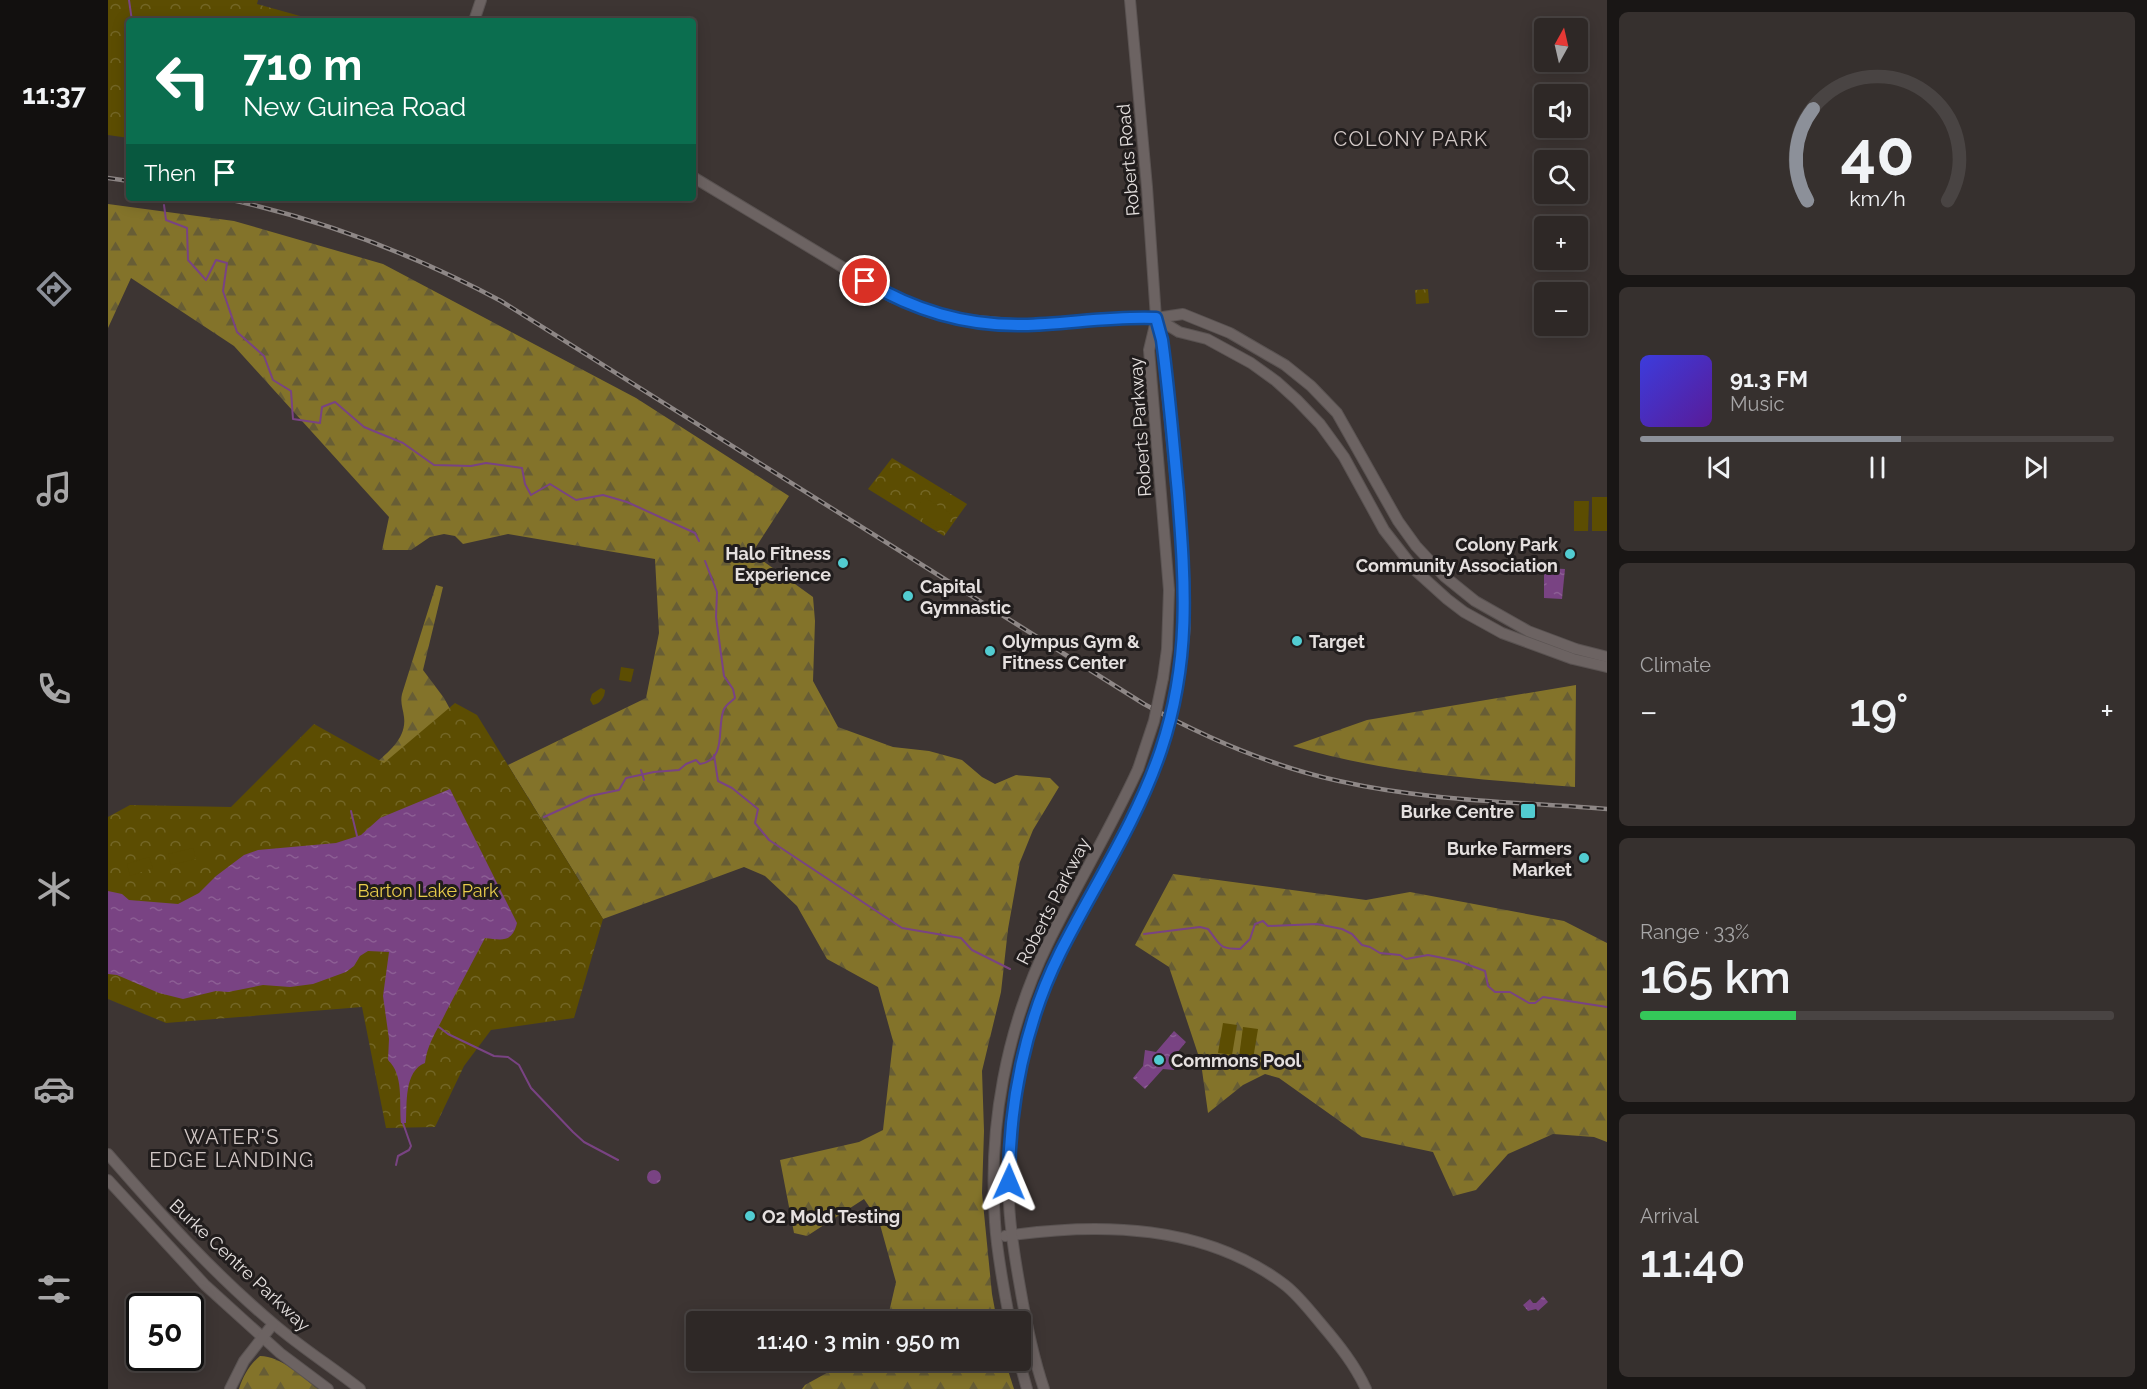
<!DOCTYPE html>
<meta charset="utf-8">
<style>
:root{--surface:#2e2826;--page:#36302e;--text:#f1f3f6;--muted:#a7a6a7;--line:#494443;--accent:#8c9099}
body{margin:0;font-family:Raleway,sans-serif;background:var(--page);color:var(--text);height:100vh;display:flex;flex-direction:column;font-size:22px;white-space:nowrap}
*{box-sizing:border-box;margin:0}
p{font-size:20px;color:var(--muted)}
.icon{flex:none;width:33px;height:33px;fill:none;stroke:currentColor;stroke-width:2;stroke-linecap:round;stroke-linejoin:round}
.map{position:relative;flex:1;overflow:hidden}
.sheet{display:flex;flex-direction:column;gap:12px;padding:12px;background:#191615;width:540px}
.sheet>*{flex:none}
.banner{position:absolute;left:18px;top:18px;width:570px;height:183px;border-radius:6px;box-shadow:0 3px 15px #0003,0 0 0 2px var(--line);background:#0b6e4f;color:#fff;overflow:hidden}
.needle{width:39px;rotate:8deg}
.controls{position:absolute;left:1426px;top:18px;display:grid;gap:12px}
.controls a{display:grid;place-items:center;width:54px;height:54px;border-radius:6px;background:var(--surface);box-shadow:0 3px 15px #0003,0 0 0 2px var(--line);font-size:30px}
.speed{position:absolute;left:18px;top:1293px;display:flex;gap:12px;font-size:30px;font-weight:700;text-align:center}
.speed>*{display:grid;place-content:center;width:78px;height:78px;border-radius:50%;background:var(--surface);box-shadow:0 3px 15px #0003,0 0 0 2px var(--line);line-height:1}
.speed .limit{border:3px solid #111;border-radius:9px;background:#fff;color:#111}
.pin{position:absolute;display:grid;place-items:center;width:51px;height:51px;color:#fff;margin:-26px;border:3px solid #fff;border-radius:50%;box-shadow:0 2px 6px #0007}
.me{position:absolute;width:66px;margin:-33px;rotate:1deg;stroke-linejoin:round;filter:drop-shadow(0 0 4px #0008)}
.turn{display:flex;align-items:center;gap:21px;height:126px;padding:0 18px;font-size:27px}
.turn .icon{width:78px;height:78px;stroke-width:2.5}
.turn b{display:block;font-size:42px;line-height:51px}
.then{display:flex;align-items:center;height:57px;padding:0 18px;background:#0003;gap:12px;font-size:22px}
.big{font-size:45px;font-weight:600;line-height:1.1}
.sheet .widget{flex:1;display:flex;flex-direction:column;justify-content:center;gap:9px;min-width:0;padding:0 21px;border-radius:9px;background:var(--page)}
.sheet .dial{align-items:center;gap:0}
.dial svg{height:156px;overflow:visible;fill:none;stroke:var(--line);stroke-width:7;stroke-linecap:round;text-anchor:middle}
.dial text{fill:var(--text);stroke:none}
.song{display:flex;align-items:center;gap:18px}
.cover{width:72px;height:72px;border-radius:9px;background:linear-gradient(135deg,hsl(240 70% 55%),hsl(270 70% 35%))}
.played{height:6px;border-radius:3px;background:linear-gradient(90deg,var(--accent) 55%,var(--line) 55%)}
.keys{display:flex;justify-content:space-around;direction:ltr}
.heat{display:flex;justify-content:space-between;align-items:center;font-size:33px;direction:ltr}
.charge{height:9px;border-radius:4px;background:linear-gradient(90deg,#34c759 33%,var(--line) 0)}
.trip{position:absolute;left:578px;top:1311px;width:345px;height:60px;border-radius:6px;background:var(--surface);box-shadow:0 3px 15px #0003,0 0 0 2px var(--line);font-weight:600;line-height:60px;text-align:center}
main{display:flex;flex:1;min-height:0}
.tabs{display:flex;flex-direction:column;width:108px;justify-content:space-around;align-items:center;background:#12100f;color:var(--muted)}
.tabs .icon{width:42px;height:42px}
.tabs .on{color:var(--accent)}
.tabs b{font-size:27px;color:var(--text)}
.map>svg:first-child{display:block}
.forest{fill:url(#forest-firs)}
.park{fill:url(#park-crowns)}
.pitch{fill:#5c4d02}
.water{fill:url(#water-ripples)}
.lines{fill:none;stroke-linecap:round;stroke-linejoin:round}
.stream{stroke:#794383;stroke-width:2}
.secondary-casing{stroke:#5a5352;stroke-width:12}
.secondary{stroke:#6c6362;stroke-width:10}
.rail-casing{stroke:#8e8786;stroke-width:4.5}
.rail{stroke:#211d1d;stroke-width:2;stroke-dasharray:7;stroke-linecap:butt}
.secondary-bridge-casing{stroke:#5a5352;stroke-width:12;stroke-linecap:butt}
.secondary-bridge{stroke:#6c6362;stroke-width:10}
.route-casing{stroke:#114b97;stroke-width:15}
.route{stroke:#1a73e8;stroke-width:10}
.poi-dot{fill:#52ccd1;stroke:#211d1d;stroke-width:2}
.labels{text-anchor:middle;dominant-baseline:central;stroke-width:6;stroke-linejoin:round;paint-order:stroke}
.street-label{font-size:18px;fill:#e5e0df;stroke:#211d1d}
.poi-label{font-size:18px;font-weight:bold;fill:#e5e0df;stroke:#211d1d;text-anchor:start}
.park-label{font-size:18px;fill:#e9cd4b;stroke:#211d1d}
.neighbourhood-label{font-size:20px;letter-spacing:1.5px;fill:#d2c8c6;stroke:#211d1d}
</style>
<main>
<nav class="tabs">
<b>11:37</b>
<svg class="icon on" aria-label="directions" viewBox="0 0 24 24"><path d="M12 3l9 9-9 9-9-9zM9 14v-3h6M13 9l2 2-2 2"/></svg>
<svg class="icon" aria-label="music" viewBox="0 0 24 24"><path d="M9 18V5l10-2v13"/><circle cx="6" cy="18" r="3"/><circle cx="16" cy="16" r="3"/></svg>
<svg class="icon" aria-label="phone" viewBox="0 0 24 24"><path d="M5 4h4l2 5-3 2q2 4 5 5l2-3 5 2v4C11 20 4 13 5 4z"/></svg>
<svg class="icon" aria-label="climate" viewBox="0 0 24 24"><path d="M12 3v18M4 7l16 10M4 17L20 7"/></svg>
<svg class="icon" aria-label="car" viewBox="0 0 24 24"><path d="M5 17H2v-5l4-1 3-4h7l3 4 3 1v5h-3M9 17h6M6 11h13"/><circle cx="7" cy="17" r="2"/><circle cx="17" cy="17" r="2"/></svg>
<svg class="icon" aria-label="filters" viewBox="0 0 24 24"><path d="M4 7h16M4 17h16"/><circle cx="9" cy="7" r="2"/><circle cx="15" cy="17" r="2"/></svg>
</nav>
<div class="map">
<svg width="1499" height="1389" viewBox="0 0 1499 1389">
<defs>
<pattern id="forest-firs" width="22" height="20" patternUnits="userSpaceOnUse" patternTransform="scale(1.5)"><rect width="22" height="20" fill="#83732a"/><path d="M5 1l3.5 6h-7zM16 11l3.5 6h-7z" fill="#675d35"/></pattern>
<pattern id="park-crowns" width="20" height="18" patternUnits="userSpaceOnUse" patternTransform="scale(1.5)"><rect width="20" height="18" fill="#5c4d02"/><path d="M2 6a3 3 0 1 1 6 0M12 15a3 3 0 1 1 6 0" fill="none" stroke="#736626"/></pattern>
<pattern id="water-ripples" width="26" height="14" patternUnits="userSpaceOnUse" patternTransform="scale(1.5)"><rect width="26" height="14" fill="#794383"/><path d="M2 4q2-2 4 0t4 0M15 11q2-2 4 0t4 0" fill="none" stroke="#8c5e94"/></pattern>
</defs>
<rect width="100%" height="100%" fill="#3d3533"/>
<g class="forest">
<polygon points="0,204 126,221 275,264 528,398 681,496 644,553 705,597 707,621 705,681 730,727 785,747 821,751 854,760 874,777 887,784 908,775 942,778 951,787 925,830 912,862 900,929 893,992 874,1071 876,1131 874,1193 884,1294 889,1321 779,1321 788,1282 771,1221 756,1199 699,1236 686,1233 672,1160 751,1142 775,1130 785,1041 770,987 719,959 689,906 657,876 636,867 495,919 400,765 538,698 551,633 547,559 400,534 355,544 347,536 336,534 322,537 303,550 274,550 281,517 126,346 23,278 0,328"/>
<path d="M328,585L335,587L315,670L336,698L342,709L340,783L263,767C278,754 299,739 296,717C295,708 292,703 294,694Z"/>
<path d="M1468,685L1467,787C1369,779 1280,774 1185,746L1259,720Z"/>
<polygon points="1065,874 1258,900 1302,892 1456,921 1499,943 1499,1142 1486,1137 1445,1134 1400,1154 1368,1190 1345,1196 1325,1152 1254,1137 1171,1078 1157,1074 1135,1085 1100,1113 1093,1063 1061,967 1027,945"/>
<path d="M152,1356C173,1356 194,1377 210,1389H131C135,1376 142,1364 152,1356Z"/>
<polygon points="742,1360 897,1361 906,1389 694,1389 697,1385"/>
</g>
<g class="park">
<polygon points="0,0 150,0 149,4 210,21 21,21 21,138 0,135"/>
<polygon points="1320,289 1321,303 1308,304 1307,290"/>
<polygon points="784,458 859,504 836,536 760,489"/>
<path d="M493,688L497,690C497,697 492,704 485,705L482,700L484,694Z"/>
<polygon points="347,703 369,715 495,919 466,1018 383,1030 356,1066 327,1127 278,1128 254,1007 58,1023 0,999 0,817 22,805 123,807 206,724 276,763"/>
</g>
<g class="pitch">
<polygon points="816,497 845,515 835,531 806,513"/>
<rect x="1484" y="497" width="15" height="34"/>
<polygon points="1466,501 1481,501 1480,531 1466,531"/>
<polygon points="513,667 526,669 523,682 511,680"/>
<polygon points="85,848 88,859 63,865 60,854"/>
<polygon points="41,857 45,868 22,876 19,864"/>
<polygon points="1115,1023 1129,1025 1124,1055 1110,1053"/>
<polygon points="1135,1027 1150,1029 1145,1059 1131,1057"/>
</g>
<g class="water">
<polygon points="1436,568 1457,569 1454,599 1436,598"/>
<path d="M342,789L409,923C404,943 394,940 377,938C364,963 351,987 338,1012C330,1029 319,1044 317,1063C296,1071 299,1104 298,1123H293C291,1102 296,1075 280,1060L281,1039L275,996L281,952L260,951L252,956L246,966L238,972L205,984L182,987L155,985L120,992L108,991L75,999L51,993L9,975L0,974V891L14,894L21,900L70,904L91,893L108,876L136,855L150,850L228,843L253,835L272,818Z"/>
<polygon points="1066,1031 1078,1042 1068,1054 1066,1070 1055,1069 1037,1089 1025,1078 1035,1066 1037,1050 1048,1052"/>
<circle cx="546" cy="1177" r="7"/>
<polygon points="1435,1296 1440,1302 1430,1311 1428,1309 1420,1311 1415,1305 1422,1299 1425,1303 1428,1303"/>
</g>
<g class="lines">
<g class="stream">
<polyline points="21,0 24,21"/>
<polyline points="56,205 58,220 79,228 80,260 98,280 108,260 119,263 115,291 129,332 156,356 165,380 183,391 185,419 212,423 214,407 227,402 256,427 295,443 326,465 363,466 378,463 414,468 417,484 423,495 442,484 468,500 495,495 519,502 587,533 591,541"/>
<polyline points="606,755 610,781 624,788 650,809 647,823 661,840 794,928 853,938 864,950 902,969"/>
<polyline points="533,770 536,780"/>
<polyline points="243,811 249,836"/>
<path d="M436,817L482,796L511,790L518,778L546,772L571,770L578,764L588,760L592,764C620,759 608,727 616,709C618,705 624,701 627,698L625,689L616,676L608,617L609,592L597,561"/>
<path d="M1036,934L1092,927L1100,929C1113,945 1110,949 1132,949L1142,939L1147,924L1155,921L1160,926L1209,924L1234,929L1244,934L1254,945L1262,947L1272,953L1292,955L1298,959L1320,955L1350,961L1377,971L1380,986L1387,992H1402L1421,1003H1427L1435,997L1499,1007"/>
<polyline points="331,1027 340,1034 386,1056 400,1057 411,1065 423,1088 465,1132 476,1142 510,1160"/>
<polyline points="288,1165 290,1156 301,1150 303,1146 295,1123"/>
</g>
<g class="secondary-casing">
<g id="secondary">
<polyline points="1022,0 1039,187 1048,318 1055,350 1076,566 1077,628 1070,686"/>
<polyline points="366,21 373,0"/>
<polyline points="585,177 784,297 821,312 860,320 915,325 992,319 1048,318 1075,314 1122,333 1177,365 1203,386 1229,413 1290,521 1308,546 1336,576 1367,601 1420,631 1468,649 1499,657"/>
<polyline points="1048,318 1071,332 1099,339 1143,363 1168,381 1189,400 1212,424 1236,457 1276,530 1308,571 1339,599 1356,612 1394,633 1465,659 1499,667"/>
<polyline points="1048,321 1041,350 1061,590 1059,649 1055,678"/>
<path d="M0,1154C52,1214 106,1274 167,1325C194,1348 224,1367 252,1389"/>
<polyline points="0,1180 97,1285 172,1353 220,1389"/>
<path d="M897,1236C992,1222 1097,1224 1177,1285C1191,1296 1203,1312 1214,1325C1231,1345 1247,1365 1258,1389"/>
<path d="M902,1322C896,1289 889,1256 887,1222C880,1127 898,1029 940,943C969,884 1003,828 1030,769"/>
<polyline points="911,1360 919,1389"/>
<polyline points="122,1389 136,1361 165,1324"/>
<path d="M936,1389C925,1356 918,1322 912,1287C907,1259 902,1230 901,1202C898,1117 915,1030 952,954C981,894 1016,837 1044,776"/>
</g>
</g>
<use href="#secondary" class="secondary"/>
<g class="rail-casing">
<g id="rail">
<polyline points="0,178 21,181"/>
<path d="M115,198C213,219 305,254 393,301L1036,704C1098,738 1162,766 1231,781C1319,801 1410,802 1499,809"/>
</g>
</g>
<use href="#rail" class="rail"/>
<g class="secondary-bridge-casing">
<g id="secondary-bridge">
<polyline points="1030,769 1046,721 1055,678"/>
<polyline points="1044,776 1061,726 1070,686"/>
</g>
</g>
<use href="#secondary-bridge" class="secondary-bridge"/>
</g>
<g class="lines">
<g class="route-casing">
<path id="route" d="M757,281C806,310 856,326 915,325C959,324 1003,316 1048,318L1054,340C1061,390 1065,442 1070,493C1077,584 1083,661 1053,750C1029,821 986,886 952,953C917,1023 901,1104 901,1182"/>
</g>
<use href="#route" class="route"/>
</g>
<g class="poi-dot">
<circle cx="1462" cy="554" r="6"/>
<circle cx="735" cy="563" r="6"/>
<circle cx="800" cy="596" r="6"/>
<circle cx="1189" cy="641" r="6"/>
<circle cx="882" cy="651" r="6"/>
<rect x="1412" y="803" width="16" height="16" rx="3"/>
<circle cx="1476" cy="858" r="6"/>
<circle cx="1051" cy="1060" r="6"/>
<circle cx="642" cy="1216" r="6"/>
</g>
<g class="labels">
<g class="street-label">
<text transform="translate(1020 160) rotate(-95)">Roberts Road</text>
<text transform="translate(1032 427) rotate(-94)">Roberts Parkway</text>
<text transform="translate(945 901) rotate(-63)">Roberts Parkway</text>
<text transform="translate(132 1265) rotate(43)">Burke Centre Parkway</text>
</g>
<g class="poi-label">
<text x="1450" y="544" text-anchor="end">Colony Park<tspan x="1450" dy="21">Community Association</tspan></text>
<text x="723" y="553" text-anchor="end">Halo Fitness<tspan x="723" dy="21">Experience</tspan></text>
<text x="812" y="586">Capital<tspan x="812" dy="21">Gymnastic</tspan></text>
<text x="894" y="641">Olympus Gym &amp;<tspan x="894" dy="21">Fitness Center</tspan></text>
<text x="1201" y="641">Target</text>
<text x="1406" y="811" text-anchor="end">Burke Centre</text>
<text x="1464" y="848" text-anchor="end">Burke Farmers<tspan x="1464" dy="21">Market</tspan></text>
<text x="1063" y="1060">Commons Pool</text>
<text x="654" y="1216">O2 Mold Testing</text>
</g>
<g class="park-label">
<text x="320" y="890">Barton Lake Park</text>
</g>
<g class="neighbourhood-label">
<text x="1303" y="139">COLONY PARK</text>
<text x="124" y="1137">WATER'S<tspan x="124" dy="23">EDGE LANDING</tspan></text>
</g>
</g>
</svg>
<div class="controls">
<a><svg class="needle" viewBox="-14 -14 28 28"><path d="M0-13l5 13h-10z" fill="#e53935"/><path d="M0 13l5-13h-10z" fill="#a7a6a7"/></svg></a>
<a><svg class="icon" aria-label="sound" viewBox="0 0 24 24"><path d="M4 9h4l5-4v14l-5-4H4zM17 9q2 3 0 6"/></svg></a>
<a><svg class="icon" aria-label="search" viewBox="0 0 24 24"><circle cx="10" cy="10" r="6"/><path d="M15 15l6 6"/></svg></a>
<a>+</a>
<a>−</a>
</div>
<div class="speed"><div class="limit">50</div></div>
<div class="pin" style="left:757px;top:281px;background:#d93025"><svg class="icon" aria-label="arrive" viewBox="0 0 24 24"><path d="M6 21V4h12l-3 4 3 4H6"/></svg></div>
<svg class="me" style="left:901px;top:1182px" viewBox="-20 -20 40 40"><path d="M0-17L14 15 0 8-14 15z" fill="#1a73e8" stroke="#fff" stroke-width="4"/></svg>
<div class="trip">11:40 · 3 min · 950 m</div>
<div class="banner">
<div class="turn"><svg class="icon" aria-label="left" viewBox="0 0 24 24"><path d="M17 20v-9H6M10 6l-5 5 5 5"/></svg><div><b>710 m</b>New Guinea Road</div></div>
<div class="then">Then<svg class="icon" aria-label="arrive" viewBox="0 0 24 24"><path d="M6 21V4h12l-3 4 3 4H6"/></svg></div>
</div>
</div>
<section class="sheet">
<div class="widget dial"><svg viewBox="0 0 100 80">
<path d="M14 69A42 42 0 1 1 86 69"/>
<path d="M14 69A42 42 0 0 1 17 22" stroke="#8c9099"/>
<text x="50" y="56" font-size="32" font-weight="700">40</text>
<text x="50" y="72" font-size="11">km/h</text>
</svg></div>
<div class="widget">
<div class="song"><i class="cover"></i><div><b>91.3 FM</b><p>Music</p></div></div>
<div class="played"></div>
<div class="keys"><svg class="icon" aria-label="previous" viewBox="0 0 24 24"><path d="M18 5L8 12l10 7zM5 5v14"/></svg><svg class="icon" aria-label="pause" viewBox="0 0 24 24"><path d="M8 5v14M16 5v14"/></svg><svg class="icon" aria-label="next" viewBox="0 0 24 24"><path d="M6 5l10 7-10 7zM19 5v14"/></svg></div>
</div>
<div class="widget"><p>Climate</p>
<div class="heat"><a>−</a><b class="big">19°</b><a>+</a></div>
</div>
<div class="widget"><p>Range · 33%</p><b class="big">165 km</b><div class="charge"></div></div>
<div class="widget"><p>Arrival</p><b class="big">11:40</b></div>
</section>
</main>
